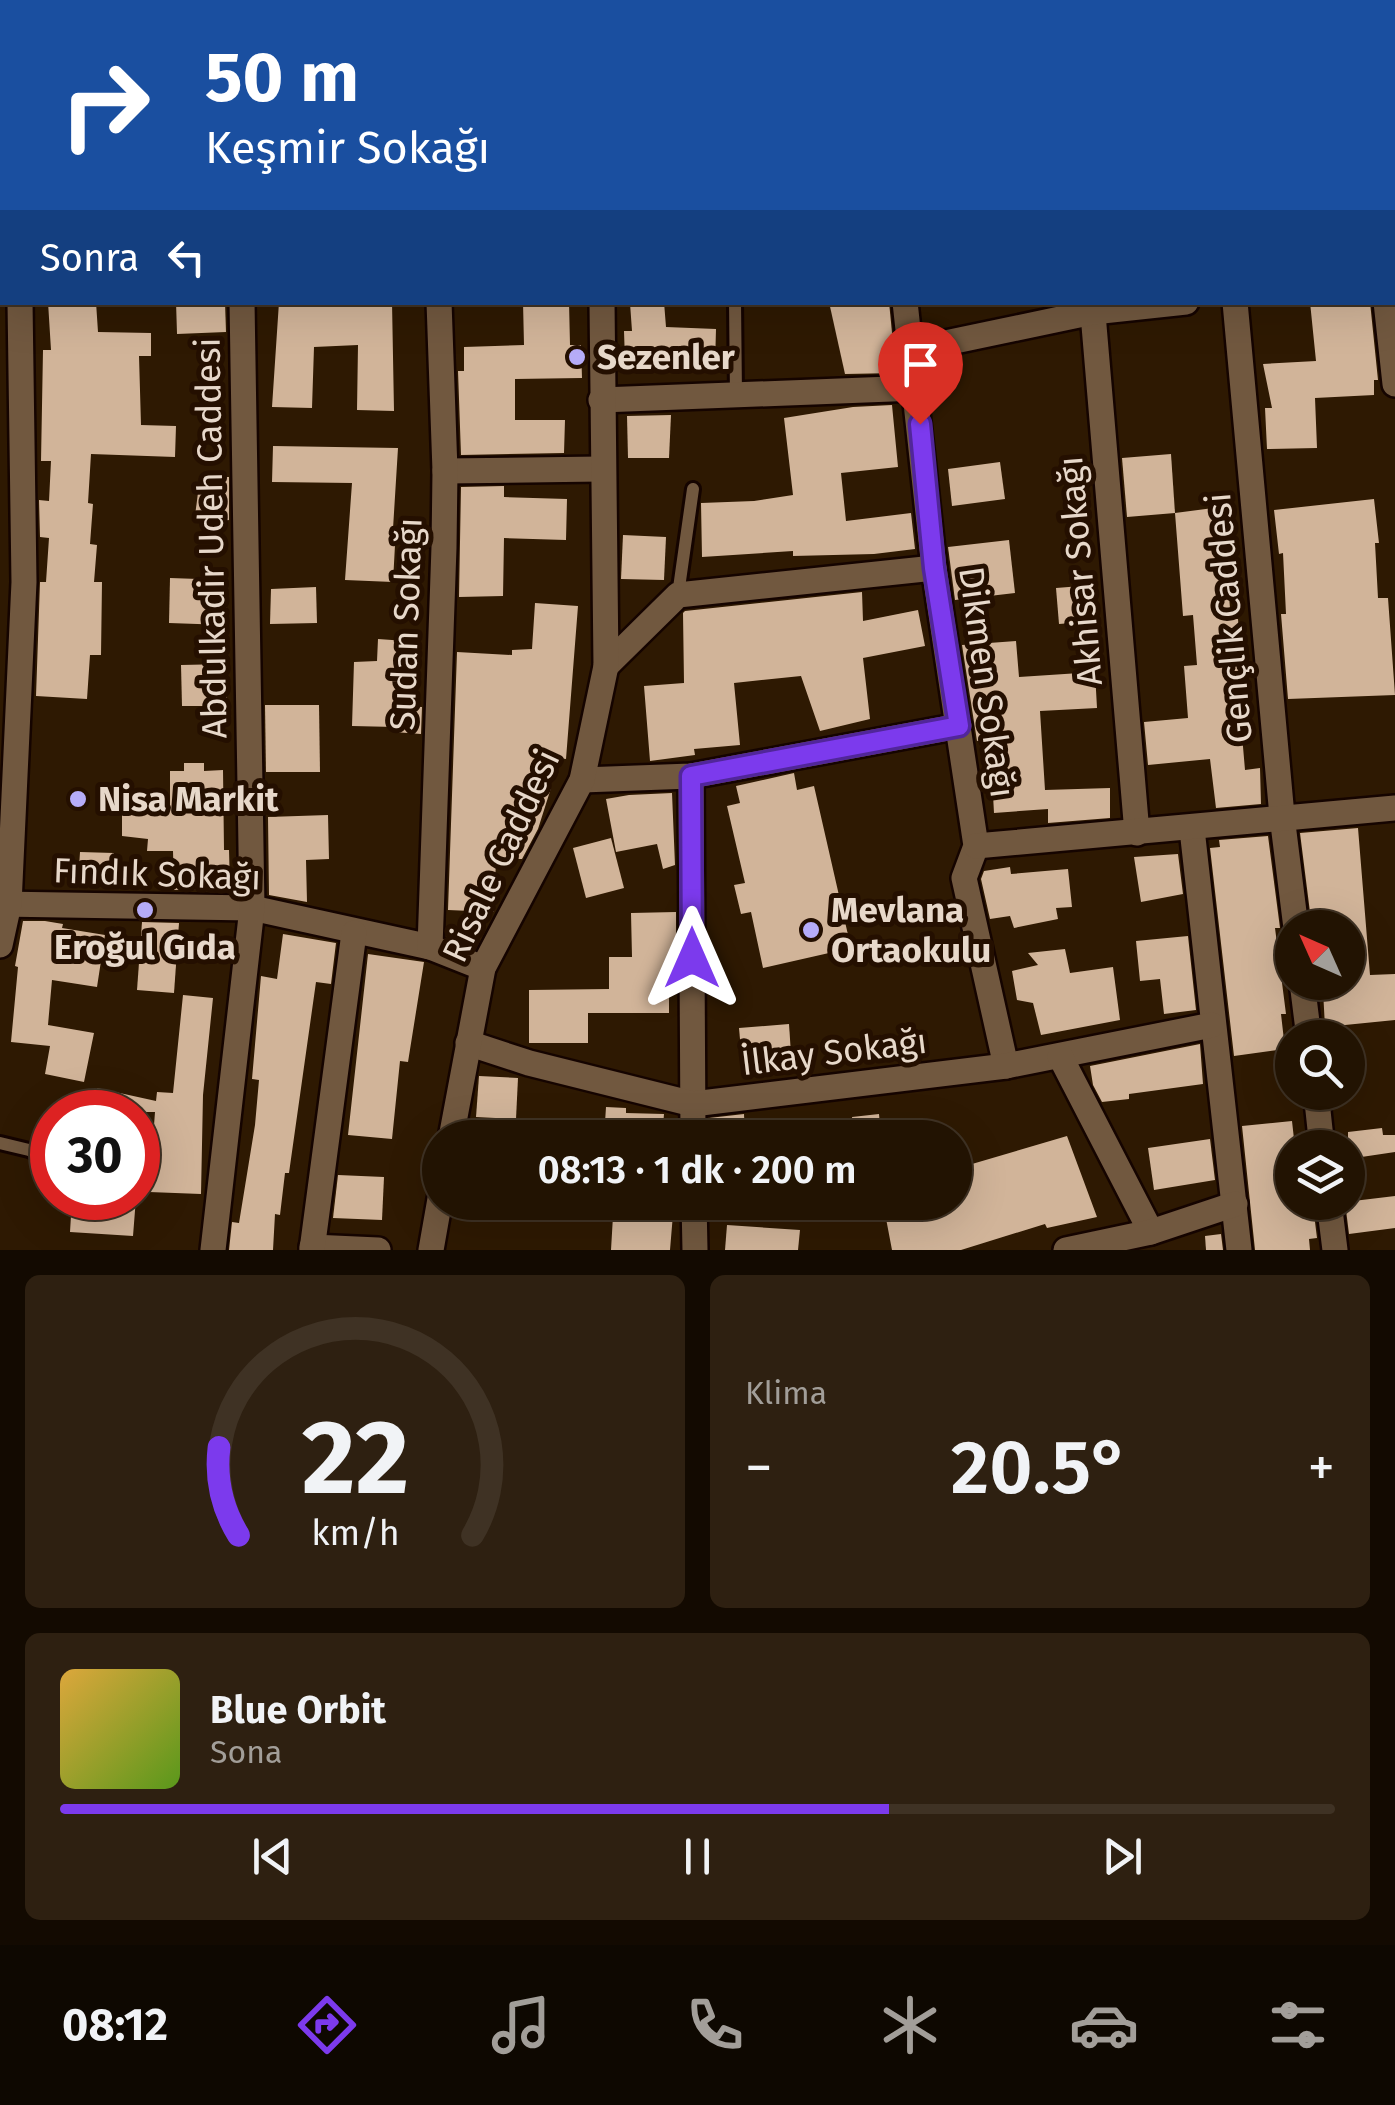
<!DOCTYPE html>
<html lang="tr">
<meta charset="utf-8">
<style>
:root{--surface:#221302;--page:#2e2011;--text:#f1f3f6;--muted:#a29e99;--line:#3f3224;--accent:#7c3aed}
body{margin:0;font-family:"Fira Sans",sans-serif;background:var(--page);color:var(--text);height:100vh;display:flex;flex-direction:column;font-size:38px;white-space:nowrap}
*{box-sizing:border-box;margin:0}
p{font-size:32px;color:var(--muted)}
.icon{flex:none;width:55px;height:55px;fill:none;stroke:currentColor;stroke-width:2;stroke-linecap:round;stroke-linejoin:round}
.map{position:relative;height:1250px;overflow:hidden}
.side{display:flex;flex-direction:column;gap:25px;padding:25px;background:#130a01;flex:1}
.side>*{flex:none}
.guide{position:absolute;left:0px;top:0px;width:1395px;height:305px;box-shadow:0 10px 40px #0002,0 0 0 2px var(--line);background:#1a4fa0;color:#fff;overflow:hidden}
.needle{width:65px;rotate:315deg}
.fabs{position:absolute;left:1275px;top:910px;display:grid;gap:20px}
.fabs a{display:grid;place-items:center;width:90px;height:90px;border-radius:50%;background:var(--surface);box-shadow:0 10px 40px #0002,0 0 0 2px var(--line);font-size:50px}
.speed{position:absolute;left:30px;top:1090px;display:flex;gap:20px;font-size:50px;font-weight:700;text-align:center}
.speed>*{display:grid;place-content:center;width:130px;height:130px;border-radius:50%;background:var(--surface);box-shadow:0 10px 40px #0002,0 0 0 2px var(--line);line-height:1}
.speed .limit{border:15px solid #d22;background:#fff;color:#111}
.pin{position:absolute;display:grid;place-items:center;width:85px;height:85px;color:#fff;margin:-102px -42px;border-radius:50% 50% 50% 0;rotate:-45deg;box-shadow:0 0 10px #0007}
.pin .icon{rotate:45deg}
.me{position:absolute;width:110px;margin:-55px;rotate:0deg;stroke-linejoin:round;filter:drop-shadow(0 0 8px #0008)}
.turn{display:flex;align-items:center;gap:35px;height:210px;padding:0 40px;font-size:45px}
.turn .icon{width:130px;height:130px;stroke-width:2.5}
.turn b{display:block;font-size:70px;line-height:85px}
.then{display:flex;align-items:center;height:95px;padding:0 40px;background:#0003;gap:20px;font-size:38px}
.big{font-size:75px;font-weight:600;line-height:1.1}
.side .tile{flex:1;display:flex;flex-direction:column;justify-content:center;gap:15px;min-width:0;padding:0 35px;border-radius:15px;background:var(--page)}
.side .dial{align-items:center;gap:0}
.dial svg{height:260px;overflow:visible;fill:none;stroke:var(--line);stroke-width:7;stroke-linecap:round;text-anchor:middle}
.dial text{fill:var(--text);stroke:none}
.song{display:flex;align-items:center;gap:30px}
.cover{width:120px;height:120px;border-radius:15px;background:linear-gradient(135deg,hsl(40 70% 55%),hsl(90 70% 35%))}
.played{height:10px;border-radius:5px;background:linear-gradient(90deg,var(--accent) 65%,var(--line) 65%)}
.keys{display:flex;justify-content:space-around;direction:ltr}
.heat{display:flex;justify-content:space-between;align-items:center;font-size:55px;direction:ltr}
.side .tiles{flex:1;display:grid;gap:25px;grid-template-columns:1fr 1fr}
.tile:last-child{grid-column:span 2}
.trip{position:absolute;left:422px;top:1120px;width:550px;height:100px;border-radius:50px;background:var(--surface);box-shadow:0 10px 40px #0002,0 0 0 2px var(--line);font-weight:600;line-height:100px;text-align:center}
.dock{display:flex;height:160px;justify-content:space-around;align-items:center;background:#0e0801;color:var(--muted)}
.dock .icon{width:70px;height:70px}
.dock .selected{color:var(--accent)}
.dock b{font-size:45px;color:var(--text)}
.map>svg:first-child{display:block}
.building{fill:#d1b499}
.lines{fill:none;stroke-linecap:round;stroke-linejoin:round}
.service-casing{stroke:#150400;stroke-width:18}
.minor-casing{stroke:#150400;stroke-width:30}
.tertiary-casing{stroke:#150400;stroke-width:30}
.secondary-casing{stroke:#150400;stroke-width:30}
.service{stroke:#71583f;stroke-width:12}
.minor{stroke:#71583f;stroke-width:25}
.tertiary{stroke:#71583f;stroke-width:25}
.secondary{stroke:#71583f;stroke-width:25}
.route-casing{stroke:#51269a;stroke-width:25}
.route{stroke:#7c3aed;stroke-width:18}
.poi-dot{fill:#b6acf8;stroke:#240f00;stroke-width:4}
.labels{text-anchor:middle;dominant-baseline:central;stroke-width:10;stroke-linejoin:round;paint-order:stroke}
.poi-label{font-size:35px;font-weight:bold;fill:#e7d8ca;stroke:#240f00;text-anchor:start}
.street-label{font-size:35px;fill:#e7d8ca;stroke:#240f00}
</style>
<div class="map">
<svg width="1395" height="1250" viewBox="0 0 1395 1250">
<rect width="100%" height="100%" fill="#2e1902"/>
<g class="building">
<polygon points="48,302 96,302 98,332 151,333 151,356 139,356 141,425 176,426 175,457 91,454 88,503 93,504 90,544 97,545 94,582 102,582 101,655 90,655 87,699 36,696 40,582 46,582 49,538 40,537 39,500 49,501 51,461 41,461 43,350 51,350"/>
<polygon points="176,302 225,302 226,332 177,334"/>
<polygon points="279,302 392,302 394,411 357,410 358,345 314,347 312,408 272,407"/>
<polygon points="523,302 569,302 570,345 581,345 582,378 515,379 515,420 565,420 564,453 461,455 458,371 464,371 464,347 524,345"/>
<polygon points="664,302 666,327 716,329 715,365 684,364 684,360 625,361 624,331 632,331 630,303"/>
<polygon points="829,302 889,302 896,373 845,374"/>
<polygon points="1310,302 1370,302 1378,380 1374,380 1374,395 1315,398 1317,448 1267,449 1265,408 1272,408 1263,364 1316,361"/>
<polygon points="892,405 898,467 841,473 846,521 911,513 915,549 874,554 793,556 793,551 702,557 701,503 754,501 793,495 784,418 853,407"/>
<polygon points="671,415 669,458 628,458 627,416"/>
<polygon points="273,446 398,448 392,545 395,545 393,582 345,580 352,483 272,482"/>
<polygon points="1171,454 1175,513 1127,517 1122,458"/>
<polygon points="1000,462 1005,499 952,506 948,469"/>
<polygon points="200,477 229,477 229,520 215,523 195,516"/>
<polygon points="504,486 504,497 567,499 566,540 504,538 503,596 459,597 461,487"/>
<polygon points="1374,499 1379,543 1375,543 1378,598 1388,598 1395,695 1288,699 1281,614 1286,614 1283,553 1279,554 1274,510"/>
<polygon points="1221,507 1231,619 1238,619 1244,699 1239,700 1245,770 1260,768 1261,804 1216,808 1210,759 1148,765 1144,722 1188,718 1184,666 1197,665 1193,615 1183,616 1175,513"/>
<polygon points="623,535 666,537 664,580 621,579"/>
<polygon points="1009,540 1015,593 955,600 948,547"/>
<polygon points="170,578 227,580 226,625 169,623"/>
<polygon points="1094,585 1096,621 1059,624 1056,588"/>
<polygon points="316,587 317,623 270,624 271,589"/>
<polygon points="862,592 863,621 918,610 925,646 863,658 870,719 820,731 801,676 734,683 740,745 694,749 695,755 650,761 644,686 684,683 683,613 685,611"/>
<polygon points="535,603 578,606 566,759 551,757 551,788 538,829 522,859 496,859 494,912 448,910 457,652 512,655 512,650 532,649"/>
<polygon points="378,639 406,641 403,706 422,707 421,734 394,732 395,727 352,726 354,662 377,661"/>
<polygon points="1016,641 1019,677 1095,672 1097,708 1040,711 1045,790 1110,788 1110,818 1048,823 1048,809 994,813 990,739 977,741 962,645"/>
<polygon points="226,664 227,706 182,706 181,665"/>
<polygon points="265,705 319,705 320,772 266,772"/>
<polygon points="184,763 204,763 204,771 223,770 224,850 229,850 230,888 174,890 173,851 147,851 148,839 122,836 122,812 170,811 170,771 184,771"/>
<polygon points="794,773 797,790 814,786 851,948 763,968 751,912 741,914 734,885 745,883 727,806 740,803 736,786"/>
<polygon points="672,793 675,865 663,869 657,844 616,852 606,799 629,795"/>
<polygon points="328,815 329,859 306,860 307,902 269,895 268,817"/>
<polygon points="1358,828 1370,975 1395,974 1395,1020 1325,1027 1323,990 1348,989 1348,928 1312,928 1300,833"/>
<polygon points="1268,836 1280,928 1275,928 1286,1014 1281,1014 1285,1049 1234,1056 1210,848 1220,847 1219,840"/>
<polygon points="611,838 624,888 586,898 573,848"/>
<polygon points="80,852 114,853 113,885 78,884"/>
<polygon points="1178,854 1183,894 1141,902 1134,857"/>
<polygon points="1010,867 1011,874 1068,869 1072,907 1056,908 1058,919 1014,928 1010,916 990,919 981,879 984,871"/>
<polygon points="676,912 676,952 669,953 669,1013 588,1013 588,1043 529,1043 529,990 609,989 609,957 632,957 631,913"/>
<polygon points="23,921 45,921 63,924 62,928 105,935 97,987 52,980 48,1025 94,1033 84,1082 45,1074 50,1046 11,1042 18,967 15,966"/>
<polygon points="142,922 179,923 174,993 137,990"/>
<polygon points="283,934 336,943 331,984 316,982 289,1173 285,1173 280,1215 275,1214 273,1250 229,1250 232,1222 239,1223 255,1125 259,1080 252,1079 261,976 277,979"/>
<polygon points="1188,936 1196,1010 1164,1014 1160,979 1140,981 1136,941"/>
<polygon points="1065,949 1070,973 1113,967 1120,1020 1041,1035 1033,1003 1017,1000 1012,971 1038,965 1028,953"/>
<polygon points="368,954 424,962 408,1062 400,1061 392,1139 348,1135"/>
<polygon points="183,995 213,998 203,1095 201,1194 149,1192 155,1112 91,1112 97,1088 156,1101 157,1092 173,1093"/>
<polygon points="789,1024 792,1069 743,1073 739,1028"/>
<polygon points="1200,1044 1203,1084 1129,1094 1129,1099 1102,1102 1093,1085 1090,1066"/>
<polygon points="479,1076 518,1078 516,1119 476,1117"/>
<polygon points="606,1107 626,1108 626,1113 664,1114 662,1138 604,1138"/>
<polygon points="744,1114 745,1138 709,1138 709,1118"/>
<polygon points="879,1114 881,1138 854,1138 852,1117"/>
<polygon points="1292,1121 1295,1148 1292,1202 1313,1206 1317,1238 1309,1239 1310,1250 1255,1250 1242,1126"/>
<polygon points="1382,1128 1383,1135 1395,1135 1395,1152 1348,1159 1348,1132"/>
<polygon points="1067,1136 1097,1217 1047,1228 1045,1224 961,1250 892,1250 884,1208 918,1202 955,1202 955,1169"/>
<polygon points="1210,1139 1215,1180 1154,1190 1148,1148"/>
<polygon points="338,1175 384,1177 382,1220 333,1218"/>
<polygon points="1395,1196 1395,1228 1349,1234 1345,1202"/>
<polygon points="110,1198 136,1198 133,1236 70,1232 72,1199 110,1202"/>
<polygon points="618,1202 674,1202 670,1250 611,1250 613,1216 617,1216"/>
<polygon points="727,1225 800,1230 798,1250 725,1250"/>
<polygon points="1221,1234 1223,1250 1206,1250 1205,1236"/>
</g>
<g class="lines">
<g class="service-casing">
<g id="service">
<polyline points="735,302 736,395"/>
<polyline points="678,595 693,489"/>
<polyline points="0,1143 29,1150 52,1162"/>
</g>
</g>
<g class="minor-casing">
<g id="minor">
<polyline points="756,0 757,2"/>
<polyline points="861,0 862,2"/>
<polyline points="1046,0 1047,2"/>
<polyline points="1202,0 1203,2"/>
<polyline points="1370,0 1370,2"/>
<polyline points="234,2 235,0"/>
<polyline points="458,2 459,0"/>
<polyline points="610,2 610,0"/>
<polyline points="1392,277 1395,276"/>
<polyline points="905,302 934,568 976,846 964,878 1006,1066"/>
<polyline points="1092,302 1137,833"/>
<polyline points="1235,302 1282,816 1296,928"/>
<polyline points="1386,302 1395,384"/>
<polyline points="912,350 1093,312 1186,302"/>
<polyline points="601,400 917,388"/>
<polyline points="445,471 601,469"/>
<polyline points="606,666 678,595 934,568"/>
<polyline points="691,776 693,1138"/>
<polyline points="582,780 691,776 959,726"/>
<polyline points="1192,829 1239,1250"/>
<polyline points="976,846 1395,808"/>
<polyline points="0,904 252,908 430,947 483,968"/>
<polyline points="0,945 9,904 24,582 20,302"/>
<polyline points="430,947 444,547 445,471 439,302"/>
<polyline points="1302,982 1309,1038"/>
<polyline points="468,1043 529,1063 693,1104 1006,1066 1212,1025"/>
<polyline points="1060,1056 1151,1232"/>
<polyline points="1316,1092 1322,1148"/>
<polyline points="694,1202 695,1250"/>
<polyline points="1329,1202 1335,1250"/>
<polyline points="312,1247 378,1250"/>
<polyline points="213,1250 252,908 242,302"/>
<polyline points="312,1250 354,933"/>
<polyline points="1066,1250 1151,1232 1235,1204"/>
</g>
</g>
<g class="tertiary-casing">
<g id="tertiary">
<polyline points="451,1138 483,968 582,780 606,666 602,302"/>
<polyline points="431,1250 440,1199"/>
</g>
</g>
<g class="secondary-casing">
<g id="secondary">
<polyline points="703,2 709,0"/>
<polyline points="784,2 794,0"/>
<polyline points="0,203 2,202"/>
<polyline points="0,229 2,228"/>
</g>
</g>
<use href="#service" class="service"/>
<use href="#minor" class="minor"/>
<use href="#tertiary" class="tertiary"/>
<use href="#secondary" class="secondary"/>
</g>
<g class="lines">
<g class="route-casing">
<polyline id="route" points="692,958 691,776 959,726 934,568 920,424"/>
</g>
<use href="#route" class="route"/>
</g>
<g class="poi-dot">
<circle cx="577" cy="357" r="10"/>
<circle cx="78" cy="799" r="10"/>
<circle cx="145" cy="910" r="10"/>
<circle cx="811" cy="930" r="10"/>
</g>
<g class="labels">
<g class="poi-label">
<text x="597" y="357">Sezenler</text>
<text x="98" y="799">Nisa Markit</text>
<text x="831" y="910">Mevlana<tspan x="831" dy="40">Ortaokulu</tspan></text>
<text x="145" y="947" text-anchor="middle">Eroğul Gıda</text>
</g>
<g class="street-label">
<text transform="translate(211 538) rotate(-91)">Abdulkadir Udeh Caddesi</text>
<text transform="translate(1080 571) rotate(-95)">Akhisar Sokağı</text>
<text transform="translate(1229 618) rotate(-95)">Gençlik Caddesi</text>
<text transform="translate(406 624) rotate(-88)">Sudan Sokağı</text>
<text transform="translate(987 682) rotate(82)">Dikmen Sokağı</text>
<text transform="translate(501 856) rotate(-65)">Risale Caddesi</text>
<text transform="translate(157 874) rotate(2)">Fındık Sokağı</text>
<text transform="translate(834 1052) rotate(-7)">İlkay Sokağı</text>
</g>
</g>
</svg>
<div class="fabs">
<a><svg class="needle" viewBox="-14 -14 28 28"><path d="M0-13l5 13h-10z" fill="#e53935"/><path d="M0 13l5-13h-10z" fill="#a29e99"/></svg></a>
<a><svg class="icon" aria-label="search" viewBox="0 0 24 24"><circle cx="10" cy="10" r="6"/><path d="M15 15l6 6"/></svg></a>
<a><svg class="icon" aria-label="layers" viewBox="0 0 24 24"><path d="M12 4l9 5-9 5-9-5zM3 14l9 5 9-5"/></svg></a>
</div>
<div class="speed"><div class="limit">30</div></div>
<div class="pin" style="left:920px;top:424px;background:#d93025"><svg class="icon" aria-label="arrive" viewBox="0 0 24 24"><path d="M6 21V4h12l-3 4 3 4H6"/></svg></div>
<svg class="me" style="left:692px;top:958px" viewBox="-20 -20 40 40"><path d="M0-17L14 15 0 8-14 15z" fill="#7c3aed" stroke="#fff" stroke-width="4"/></svg>
<div class="trip">08:13 · 1 dk · 200 m</div>
<div class="guide">
<div class="turn"><svg class="icon" aria-label="right" viewBox="0 0 24 24"><path d="M7 20v-9h11M14 6l5 5-5 5"/></svg><div><b>50 m</b>Keşmir Sokağı</div></div>
<div class="then">Sonra<svg class="icon" aria-label="left" viewBox="0 0 24 24"><path d="M17 20v-9H6M10 6l-5 5 5 5"/></svg></div>
</div>
</div>
<section class="side">
<div class="tiles">
<div class="tile dial"><svg viewBox="0 0 100 80">
<path d="M14 69A42 42 0 1 1 86 69"/>
<path d="M14 69A42 42 0 0 1 8 42" stroke="#7c3aed"/>
<text x="50" y="56" font-size="32" font-weight="700">22</text>
<text x="50" y="72" font-size="11">km/h</text>
</svg></div>
<div class="tile"><p>Klima</p>
<div class="heat"><a>−</a><b class="big">20.5°</b><a>+</a></div>
</div>
<div class="tile">
<div class="song"><i class="cover"></i><div><b>Blue Orbit</b><p>Sona</p></div></div>
<div class="played"></div>
<div class="keys"><svg class="icon" aria-label="previous" viewBox="0 0 24 24"><path d="M18 5L8 12l10 7zM5 5v14"/></svg><svg class="icon" aria-label="pause" viewBox="0 0 24 24"><path d="M8 5v14M16 5v14"/></svg><svg class="icon" aria-label="next" viewBox="0 0 24 24"><path d="M6 5l10 7-10 7zM19 5v14"/></svg></div>
</div>
</div>
</section>
<nav class="dock">
<b>08:12</b>
<svg class="icon selected" aria-label="directions" viewBox="0 0 24 24"><path d="M12 3l9 9-9 9-9-9zM9 14v-3h6M13 9l2 2-2 2"/></svg>
<svg class="icon" aria-label="music" viewBox="0 0 24 24"><path d="M9 18V5l10-2v13"/><circle cx="6" cy="18" r="3"/><circle cx="16" cy="16" r="3"/></svg>
<svg class="icon" aria-label="phone" viewBox="0 0 24 24"><path d="M5 4h4l2 5-3 2q2 4 5 5l2-3 5 2v4C11 20 4 13 5 4z"/></svg>
<svg class="icon" aria-label="climate" viewBox="0 0 24 24"><path d="M12 3v18M4 7l16 10M4 17L20 7"/></svg>
<svg class="icon" aria-label="car" viewBox="0 0 24 24"><path d="M5 17H2v-5l4-1 3-4h7l3 4 3 1v5h-3M9 17h6M6 11h13"/><circle cx="7" cy="17" r="2"/><circle cx="17" cy="17" r="2"/></svg>
<svg class="icon" aria-label="filters" viewBox="0 0 24 24"><path d="M4 7h16M4 17h16"/><circle cx="9" cy="7" r="2"/><circle cx="15" cy="17" r="2"/></svg>
</nav>
